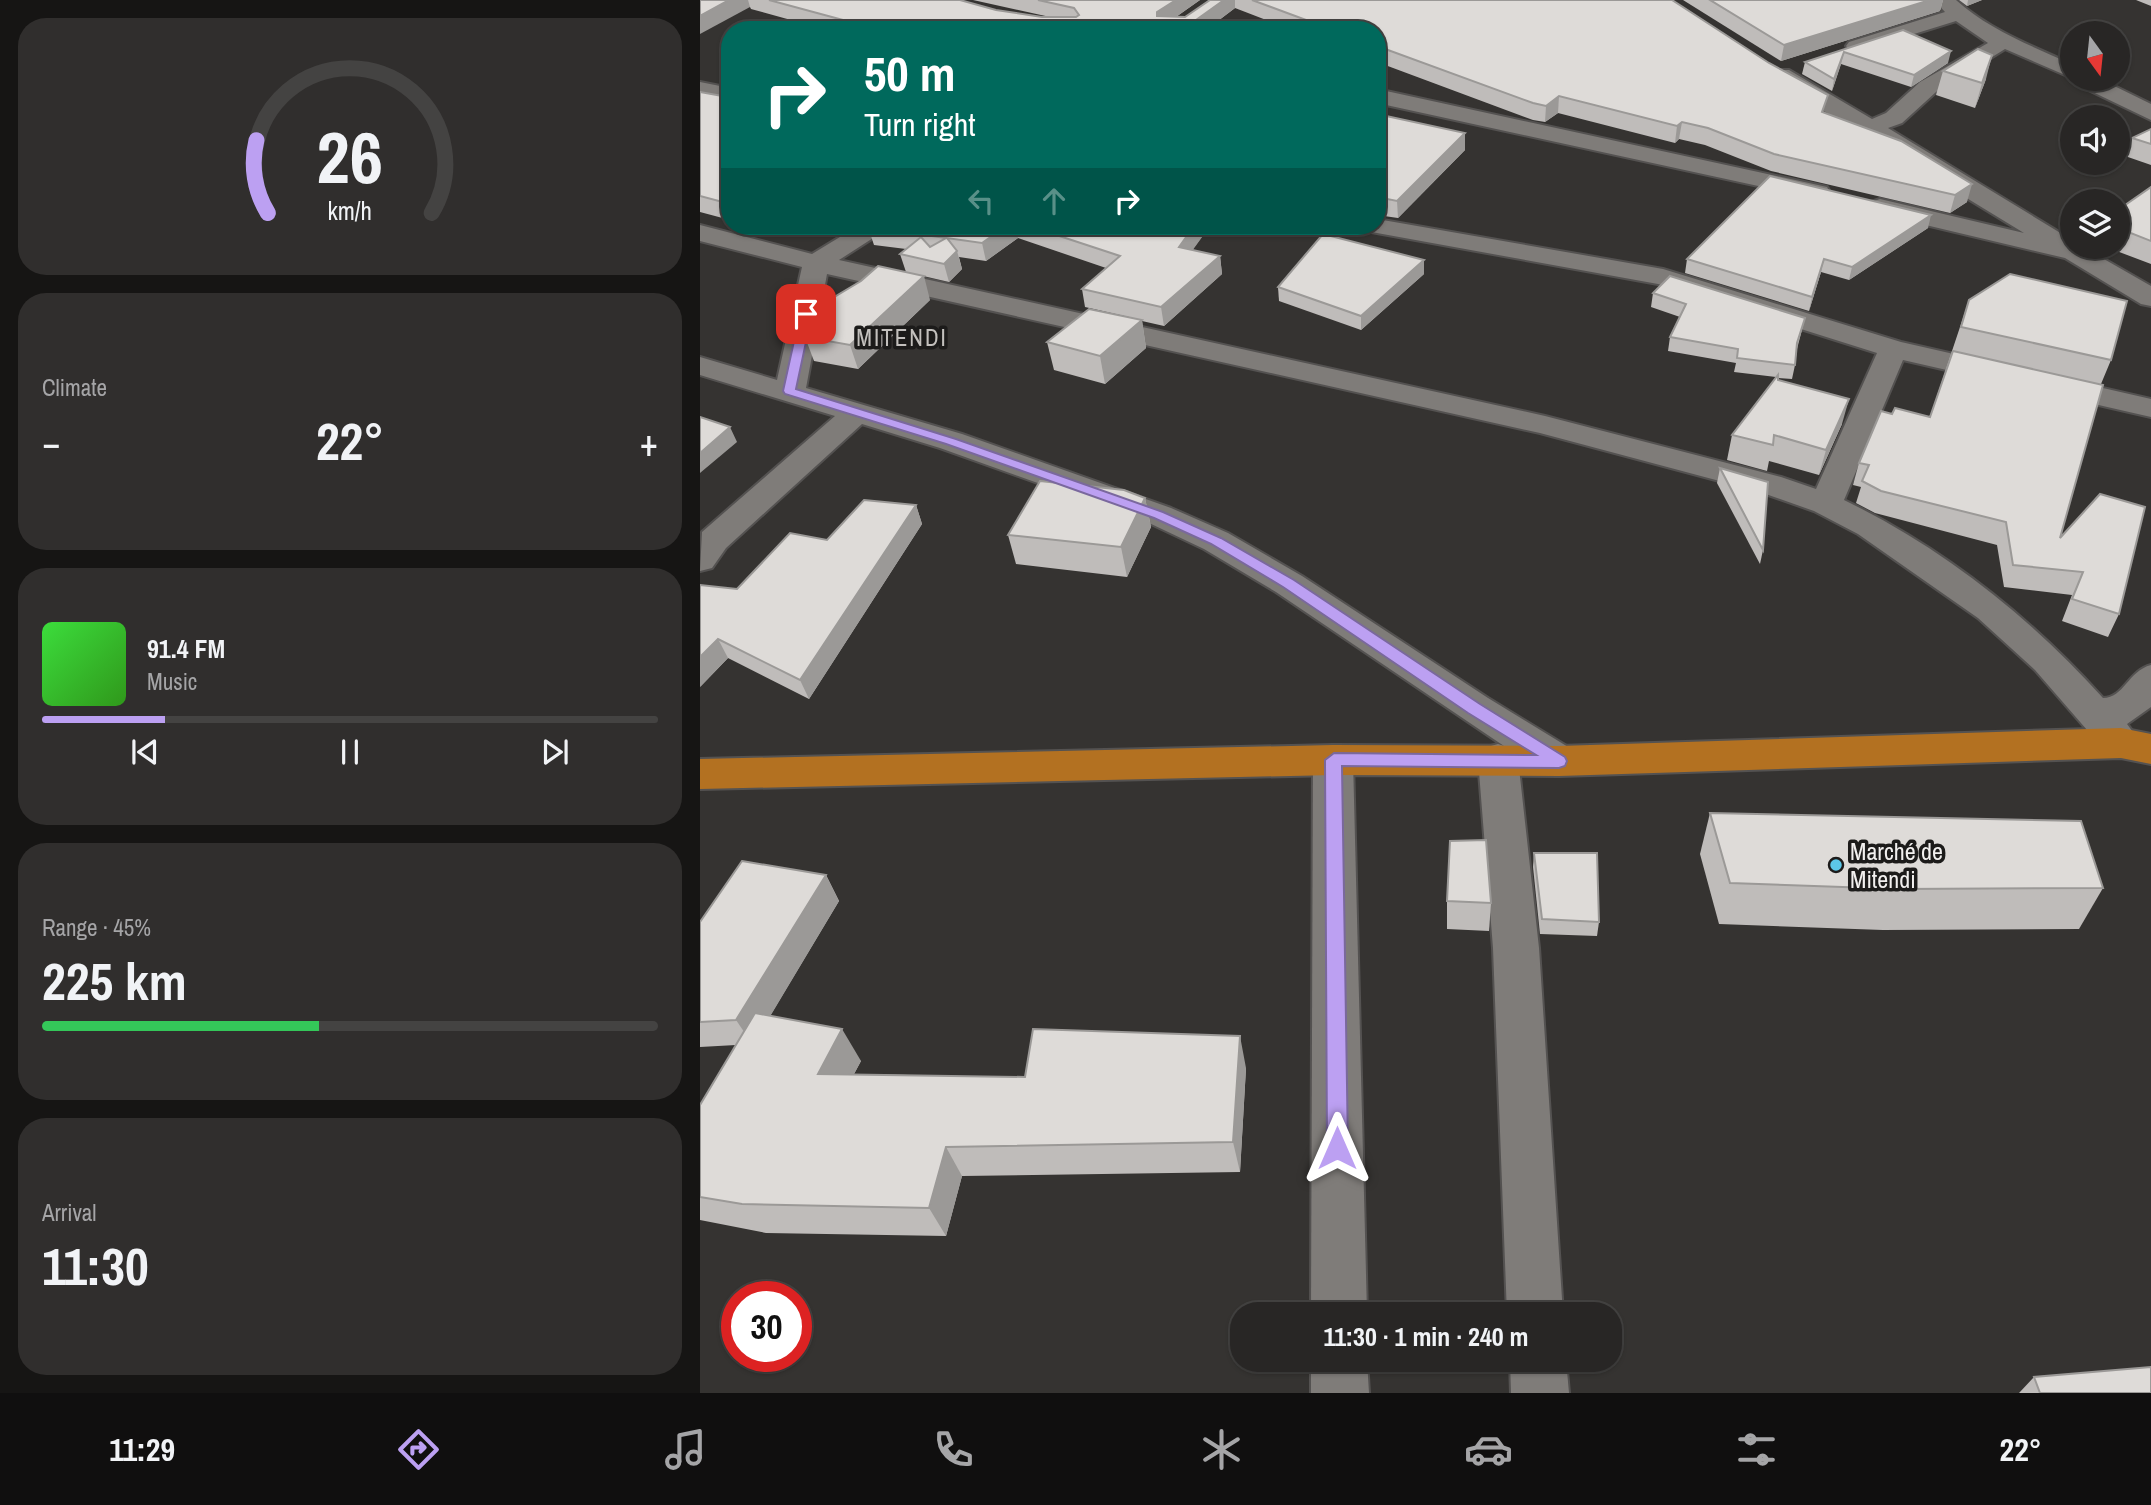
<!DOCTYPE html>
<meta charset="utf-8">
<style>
:root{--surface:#282625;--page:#302e2d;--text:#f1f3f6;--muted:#a5a5a7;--line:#444342;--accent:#bca0f2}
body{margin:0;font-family:"Archivo Narrow",sans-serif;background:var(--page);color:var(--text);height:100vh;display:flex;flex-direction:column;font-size:26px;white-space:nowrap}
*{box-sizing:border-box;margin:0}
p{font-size:23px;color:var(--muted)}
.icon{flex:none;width:38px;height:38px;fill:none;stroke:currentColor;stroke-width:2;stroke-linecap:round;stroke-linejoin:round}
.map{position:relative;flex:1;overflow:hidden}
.side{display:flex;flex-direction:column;gap:18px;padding:18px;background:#161514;width:700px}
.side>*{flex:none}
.banner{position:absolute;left:21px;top:21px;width:665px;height:214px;border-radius:28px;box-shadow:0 2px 5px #0004,0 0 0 2px var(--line);background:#00695c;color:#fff;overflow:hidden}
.needle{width:46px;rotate:165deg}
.buttons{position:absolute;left:1360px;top:21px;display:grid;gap:14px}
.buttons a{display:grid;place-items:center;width:70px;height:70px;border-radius:50%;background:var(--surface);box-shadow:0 2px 5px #0004,0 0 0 2px var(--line);font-size:35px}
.speed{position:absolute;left:21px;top:1281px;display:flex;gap:14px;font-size:35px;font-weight:700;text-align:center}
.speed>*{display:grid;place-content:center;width:91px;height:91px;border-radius:50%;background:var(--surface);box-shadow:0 2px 5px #0004,0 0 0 2px var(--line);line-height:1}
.speed .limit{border:10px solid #d22;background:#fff;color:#111}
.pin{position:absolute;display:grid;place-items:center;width:60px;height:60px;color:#fff;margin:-30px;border-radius:14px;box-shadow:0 4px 10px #0006}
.me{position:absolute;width:77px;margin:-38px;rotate:0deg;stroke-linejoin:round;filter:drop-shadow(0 0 5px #0008)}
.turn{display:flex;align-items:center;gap:24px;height:147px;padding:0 28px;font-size:32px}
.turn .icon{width:91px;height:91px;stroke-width:2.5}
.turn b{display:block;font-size:49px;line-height:60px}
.lanes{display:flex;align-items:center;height:66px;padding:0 28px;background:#0003;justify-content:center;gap:35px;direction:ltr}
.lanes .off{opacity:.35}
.big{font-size:52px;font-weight:700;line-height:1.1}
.side .widget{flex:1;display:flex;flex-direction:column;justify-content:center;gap:10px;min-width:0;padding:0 24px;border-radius:28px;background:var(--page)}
.side .dial{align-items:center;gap:0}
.dial svg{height:182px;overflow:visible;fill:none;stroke:var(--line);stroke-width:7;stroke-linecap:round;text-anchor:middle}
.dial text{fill:var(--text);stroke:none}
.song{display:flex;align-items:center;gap:21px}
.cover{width:84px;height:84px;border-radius:10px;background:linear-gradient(135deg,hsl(120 70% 55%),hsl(110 70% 35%))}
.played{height:7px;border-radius:4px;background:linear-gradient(90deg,var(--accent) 20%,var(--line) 20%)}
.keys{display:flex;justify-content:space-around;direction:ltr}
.heat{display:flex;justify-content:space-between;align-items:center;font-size:38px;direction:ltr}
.charge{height:10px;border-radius:5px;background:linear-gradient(90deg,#34c759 45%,var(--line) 0)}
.trip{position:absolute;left:530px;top:1302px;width:392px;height:70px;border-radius:28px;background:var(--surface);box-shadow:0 2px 5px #0004,0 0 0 2px var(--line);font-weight:700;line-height:70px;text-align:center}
.tab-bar{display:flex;height:112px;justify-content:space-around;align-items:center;background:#100f0f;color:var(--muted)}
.tab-bar .icon{width:49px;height:49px}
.tab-bar .selected{color:var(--accent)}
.tab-bar b{font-size:32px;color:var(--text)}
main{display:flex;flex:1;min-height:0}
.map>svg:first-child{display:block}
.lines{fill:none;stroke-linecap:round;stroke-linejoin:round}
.minor-casing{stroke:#545251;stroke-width:4}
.highway-casing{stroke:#545251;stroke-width:4}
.minor{fill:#7f7c79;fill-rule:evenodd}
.highway{fill:#b37121;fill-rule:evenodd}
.wall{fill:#bfbcba}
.shaded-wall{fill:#9b9997}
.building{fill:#dedbd8;stroke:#9b9997;stroke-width:2}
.route{fill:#bca0f2;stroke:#7a689d;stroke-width:2}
.poi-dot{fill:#5cc7e8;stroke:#1c1b1a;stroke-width:2.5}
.labels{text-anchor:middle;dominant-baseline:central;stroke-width:7;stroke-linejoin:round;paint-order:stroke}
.far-quarter-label{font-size:23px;letter-spacing:2px;fill:#c3c0bd;stroke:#1c1b1a}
.poi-label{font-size:24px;fill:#f2f0ef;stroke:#1c1b1a;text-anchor:start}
</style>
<main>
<section class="side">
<div class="widget dial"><svg viewBox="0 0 100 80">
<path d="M14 69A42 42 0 1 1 86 69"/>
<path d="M14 69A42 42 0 0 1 9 37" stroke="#bca0f2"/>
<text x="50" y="56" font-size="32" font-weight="700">26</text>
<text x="50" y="72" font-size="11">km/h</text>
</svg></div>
<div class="widget"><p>Climate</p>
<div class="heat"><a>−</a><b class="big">22°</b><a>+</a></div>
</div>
<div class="widget">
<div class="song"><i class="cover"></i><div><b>91.4 FM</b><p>Music</p></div></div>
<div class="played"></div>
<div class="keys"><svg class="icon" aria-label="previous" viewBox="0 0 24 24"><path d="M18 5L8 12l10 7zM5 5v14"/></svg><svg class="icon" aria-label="pause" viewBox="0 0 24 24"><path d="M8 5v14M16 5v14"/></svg><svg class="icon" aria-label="next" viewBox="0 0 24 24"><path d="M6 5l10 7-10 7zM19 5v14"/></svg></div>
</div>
<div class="widget"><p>Range · 45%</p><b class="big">225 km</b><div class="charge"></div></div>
<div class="widget"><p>Arrival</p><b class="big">11:30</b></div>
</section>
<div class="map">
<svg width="1451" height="1393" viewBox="0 0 1451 1393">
<rect width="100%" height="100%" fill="#353331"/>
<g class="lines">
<g class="minor-casing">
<g id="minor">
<path d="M1234,0H1256C1288,29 1331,46 1372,64V78L1305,49L1236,92L1202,123L1188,128L1372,240V247H1383L1451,286V306L1441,304L1365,258L1171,212L1167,207L1171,202L1180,199L1324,233L1073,80L1070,75L1073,70H1089L1172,119L1186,113L1220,82L1288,43L1256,21L1156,52L1149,50L1146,46L1149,42L1245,12Z"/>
<polygon points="1373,79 1400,79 1451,104 1451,120 1376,84"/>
<polygon points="0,82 30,88 30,102 0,96"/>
<polygon points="677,89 1118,185 1127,187 1130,192 1127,197 1118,199 677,103"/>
<path d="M677,219L963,269L1201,342L1451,399V417L1203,360L1144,500C1243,548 1330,617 1403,698C1424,698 1428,671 1451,665V707L1427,724L1441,743L1435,753L1421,758L1407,753L1335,670L1278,618L1158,534L1114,511L1057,491L840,433L127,274L106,388L262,434L471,508L528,533L602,576L788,698L873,750L879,761L873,772C849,779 834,765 814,752L818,759L839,948L863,1314H807L793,948L778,759L784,748L798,744L804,746L576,592L504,549L447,522L240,448L162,424L26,548L12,568L0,571L2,532L135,416L0,375V357L77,380L102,267L0,241V225L112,254L158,226H188L184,231L139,260L845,416L1081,477L1116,489L1177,353L958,284L666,231L662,226H677Z"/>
<polygon points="633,745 647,749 653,760 667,1314 611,1314 613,760 619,749"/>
<polygon points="611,1360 667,1360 669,1393 611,1393"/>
<polygon points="810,1360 866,1360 869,1393 811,1393"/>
</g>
</g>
<g class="highway-casing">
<polygon id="highway" points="1421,728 1451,734 1451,764 1421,758 859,776 633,775 0,789 0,759 633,745 859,746"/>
</g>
<use href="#minor" class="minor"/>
<use href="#highway" class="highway"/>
</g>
<g class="wall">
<polygon points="0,0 260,0 296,10 342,17 350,17 273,0 500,0 476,17 485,17 510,0 972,0 1124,112 1267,202 1250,213 1071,171 1005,145 979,139 975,143 858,113 845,122 833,120 677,62 677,30 592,30 535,8 506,30 127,30 51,9 50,7"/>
<polygon points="983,0 1243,0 1240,11 1081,61"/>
<polygon points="1259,0 1282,0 1267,6"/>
<polygon points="1436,0 1451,0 1451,6"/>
<polygon points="1203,30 1248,63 1211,87 1141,64 1132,91 1102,74 1105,62"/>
<polygon points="1243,71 1286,79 1275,108 1236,95"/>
<polygon points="0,92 22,96 30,92 30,220 0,212"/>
<polygon points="677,114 765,133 765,150 698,218 677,215"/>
<polygon points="1451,129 1451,165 1425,156 1432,138"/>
<polygon points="1451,187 1451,264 1406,247 1418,247 1418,210"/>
<polygon points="169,226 510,226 492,250 520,256 522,274 464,326 442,321 446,348 405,384 354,370 347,342 429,317 385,307 382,289 406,268 318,238 286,261 259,257 262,269 249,282 206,272 200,254 206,249 174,245 168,227"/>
<polygon points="1228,228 1149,280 1121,272 1109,311 985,273 987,259"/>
<polygon points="724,274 661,330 579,301 578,287"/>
<polygon points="953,293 1105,318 1097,349 1095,365 1092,379 1078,378 1078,380 1142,424 1119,475 1069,461 1067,471 1027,460 1032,435 1076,377 1034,372 1036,363 968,351 970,337 980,317 951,307"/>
<polygon points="230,300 158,369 114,361 105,337 119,317 116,308"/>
<polygon points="1269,300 1411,360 1401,384 1360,538 1419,614 1408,637 1362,621 1372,595 1304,587 1297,545 1175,513 1156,503 1161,487 1153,485 1159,463 1192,414 1230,417"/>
<polygon points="1020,468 1063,550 1060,564 1017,483"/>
<polygon points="445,498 451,527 427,577 316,564 308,535"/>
<polygon points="216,505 222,524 109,699 28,658 0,687 37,589 127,540"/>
<polygon points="1010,813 1403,888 1379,929 1183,930 1019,924 1000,854"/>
<polygon points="834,853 899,922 897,936 840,934 833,867"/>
<polygon points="126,875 139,901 70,1016 161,1061 154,1074 325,1077 546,1068 540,1172 262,1176 246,1236 66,1233 0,1220 0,1105 36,1045 0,1047 0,922"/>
<polygon points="747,901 791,903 789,931 747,929"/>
<polygon points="1334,1377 1451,1393 1319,1393"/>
</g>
<g class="shaded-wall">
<polygon points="29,0 48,0 50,7 0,34 0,16"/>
<polygon points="476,0 500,0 460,28 457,16 457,12"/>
<polygon points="524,0 535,0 535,8 506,30 482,30"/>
<polygon points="1230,0 1243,0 1240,11 1081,61 1084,45"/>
<polygon points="1268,0 1282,0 1267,6"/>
<polygon points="1251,51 1248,63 1211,87 1214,75"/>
<polygon points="1144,52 1141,64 1132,91 1134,79"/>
<polygon points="1292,55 1286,79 1275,108 1282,83"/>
<polygon points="859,96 858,113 845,122 846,106"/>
<polygon points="982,122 979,139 975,143 977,126"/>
<polygon points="765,133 765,150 698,218 697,201"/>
<polygon points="1272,184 1267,202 1250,213 1255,195"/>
<polygon points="1231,215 1228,228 1149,280 1152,267"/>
<polygon points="306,226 315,226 318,238 286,261 282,243"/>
<polygon points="494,226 510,226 482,265 479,247"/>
<polygon points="257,251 262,269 249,282 244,264"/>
<polygon points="520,256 522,274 464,326 461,307"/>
<polygon points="1124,259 1121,272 1109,311 1112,297"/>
<polygon points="724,260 724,274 661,330 661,316"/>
<polygon points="224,276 230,300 158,369 150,345"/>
<polygon points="442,320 446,348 405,384 400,356"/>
<polygon points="1149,399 1142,424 1119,475 1126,450"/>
<polygon points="30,427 37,442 0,473 0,453"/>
<polygon points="445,498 451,527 427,577 421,547"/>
<polygon points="216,505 222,524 109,699 100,680"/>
<polygon points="18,639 28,658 0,687 0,657"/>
<polygon points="126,875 139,901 53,1045 36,1020"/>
<polygon points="142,1029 161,1061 138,1104 118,1074"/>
<polygon points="540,1036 546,1068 540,1172 533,1142"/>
<polygon points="246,1147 262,1176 246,1236 229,1208"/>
</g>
<g class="building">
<polygon points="0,0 29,0 0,16"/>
<polygon points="69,0 260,0 296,10 342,17 376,17 379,15 374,8 338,0 476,0 457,12 457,16 485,17 510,0 524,0 482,30 180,30"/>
<polygon points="552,0 972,0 1069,63 1128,95 1122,112 1201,141 1272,184 1255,195 1074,154 1008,128 982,122 977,126 859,96 846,106 833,103 677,46 677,30 633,30"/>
<polygon points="1010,0 1230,0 1084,45"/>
<polygon points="1203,30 1251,51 1214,75 1144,52 1134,79 1105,62"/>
<polygon points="1278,49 1292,55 1282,83 1243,71"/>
<polygon points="0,92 22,96 30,92 30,204 0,196 0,177 1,177 0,177"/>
<polygon points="677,114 765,133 697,201 677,197"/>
<polygon points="1451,129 1451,144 1432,138"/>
<polygon points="1070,176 1231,215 1152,267 1124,259 1112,297 987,259"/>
<polygon points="1451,187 1451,241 1418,228 1418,210"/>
<polygon points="169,226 306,226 282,243 247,238 257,251 244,264 200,254 221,237 230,247 246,238 168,227"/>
<polygon points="329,226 494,226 479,247 520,256 461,307 382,289 420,256"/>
<polygon points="623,234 724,260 661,316 578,287"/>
<polygon points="178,266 224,276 150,345 105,337 107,328 126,311 116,308 161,281"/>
<polygon points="1310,274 1427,301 1411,360 1261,327 1269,300"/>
<polygon points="970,276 1105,318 1097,343 1095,365 1037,358 1038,349 970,337 986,304 953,293"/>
<polygon points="389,309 442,320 400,356 347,342"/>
<polygon points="1253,351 1403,385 1360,538 1400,494 1445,507 1419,614 1372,599 1383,572 1313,565 1306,522 1181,491 1162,481 1169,465 1159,463 1181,411 1192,414 1195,408 1230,417"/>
<polygon points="1078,375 1078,380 1149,399 1126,450 1074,435 1073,445 1032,435"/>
<polygon points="0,417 30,427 0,453"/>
<polygon points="1020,468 1068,482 1063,550"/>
<polygon points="340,481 424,490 445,498 421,547 308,535"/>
<polygon points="164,500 216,505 100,680 18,639 0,657 0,585 37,589 90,533 127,540"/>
<polygon points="1010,813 1381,821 1403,888 1200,889 1030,883"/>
<polygon points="786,840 791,903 747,901 750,841"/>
<polygon points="834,853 897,853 899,922 842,919"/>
<polygon points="42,861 126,875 36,1020 0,1022 0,922"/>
<polygon points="55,1013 142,1029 118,1074 325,1077 333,1029 540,1036 533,1142 246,1147 229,1208 42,1204 0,1197 0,1105"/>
<polygon points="1451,1367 1451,1393 1340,1393 1334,1377"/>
</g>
<polygon class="route" points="106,311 112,314 96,389 256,439 463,512 521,538 594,580 780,704 865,757 867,761 865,766 859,768 642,766 648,1148 645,1155 637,1158 630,1155 627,1148 625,760 634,753 836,755 768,713 583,587 511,544 454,518 246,444 85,394 83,391 100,314"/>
<circle class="poi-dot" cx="1136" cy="865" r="7"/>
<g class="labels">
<g class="far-quarter-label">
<text x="202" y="337">MITENDI</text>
</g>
<g class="poi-label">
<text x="1150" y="851">Marché de<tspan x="1150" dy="28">Mitendi</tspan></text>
</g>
</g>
</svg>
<div class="buttons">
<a><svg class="needle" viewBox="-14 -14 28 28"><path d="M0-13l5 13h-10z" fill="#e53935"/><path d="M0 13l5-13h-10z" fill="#a5a5a7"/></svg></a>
<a><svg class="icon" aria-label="sound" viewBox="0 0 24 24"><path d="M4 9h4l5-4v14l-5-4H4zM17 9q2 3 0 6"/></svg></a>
<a><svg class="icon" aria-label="layers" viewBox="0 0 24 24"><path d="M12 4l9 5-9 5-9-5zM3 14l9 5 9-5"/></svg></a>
</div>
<div class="speed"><div class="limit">30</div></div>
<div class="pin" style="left:106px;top:314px;background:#d93025"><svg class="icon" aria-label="arrive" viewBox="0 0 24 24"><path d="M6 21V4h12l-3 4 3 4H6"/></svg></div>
<svg class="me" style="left:637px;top:1148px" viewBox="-20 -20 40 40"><path d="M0-17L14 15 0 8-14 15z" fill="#bca0f2" stroke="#fff" stroke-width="4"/></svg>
<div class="trip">11:30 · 1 min · 240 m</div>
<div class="banner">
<div class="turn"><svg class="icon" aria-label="right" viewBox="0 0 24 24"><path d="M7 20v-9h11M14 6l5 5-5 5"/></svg><div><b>50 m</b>Turn right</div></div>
<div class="lanes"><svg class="icon off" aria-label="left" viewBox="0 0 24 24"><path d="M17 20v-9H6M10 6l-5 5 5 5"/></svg><svg class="icon off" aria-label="ahead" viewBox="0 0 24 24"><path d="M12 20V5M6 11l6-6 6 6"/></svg><svg class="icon" aria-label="right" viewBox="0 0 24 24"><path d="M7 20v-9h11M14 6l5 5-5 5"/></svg></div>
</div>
</div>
</main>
<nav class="tab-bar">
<b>11:29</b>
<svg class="icon selected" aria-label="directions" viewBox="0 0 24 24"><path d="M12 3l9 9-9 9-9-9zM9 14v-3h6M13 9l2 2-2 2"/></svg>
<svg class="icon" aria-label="music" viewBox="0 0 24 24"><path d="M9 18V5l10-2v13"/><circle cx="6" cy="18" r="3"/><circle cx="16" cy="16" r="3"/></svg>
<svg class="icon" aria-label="phone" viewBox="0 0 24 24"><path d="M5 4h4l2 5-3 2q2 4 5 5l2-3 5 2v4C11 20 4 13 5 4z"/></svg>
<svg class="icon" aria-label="climate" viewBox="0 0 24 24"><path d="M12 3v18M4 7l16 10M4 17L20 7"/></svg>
<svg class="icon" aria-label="car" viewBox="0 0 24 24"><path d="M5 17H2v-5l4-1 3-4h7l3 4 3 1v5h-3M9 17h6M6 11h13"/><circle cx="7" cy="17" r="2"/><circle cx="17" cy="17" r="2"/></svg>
<svg class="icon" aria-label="filters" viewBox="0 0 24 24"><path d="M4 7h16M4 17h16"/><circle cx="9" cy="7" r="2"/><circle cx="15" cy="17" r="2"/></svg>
<b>22°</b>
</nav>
